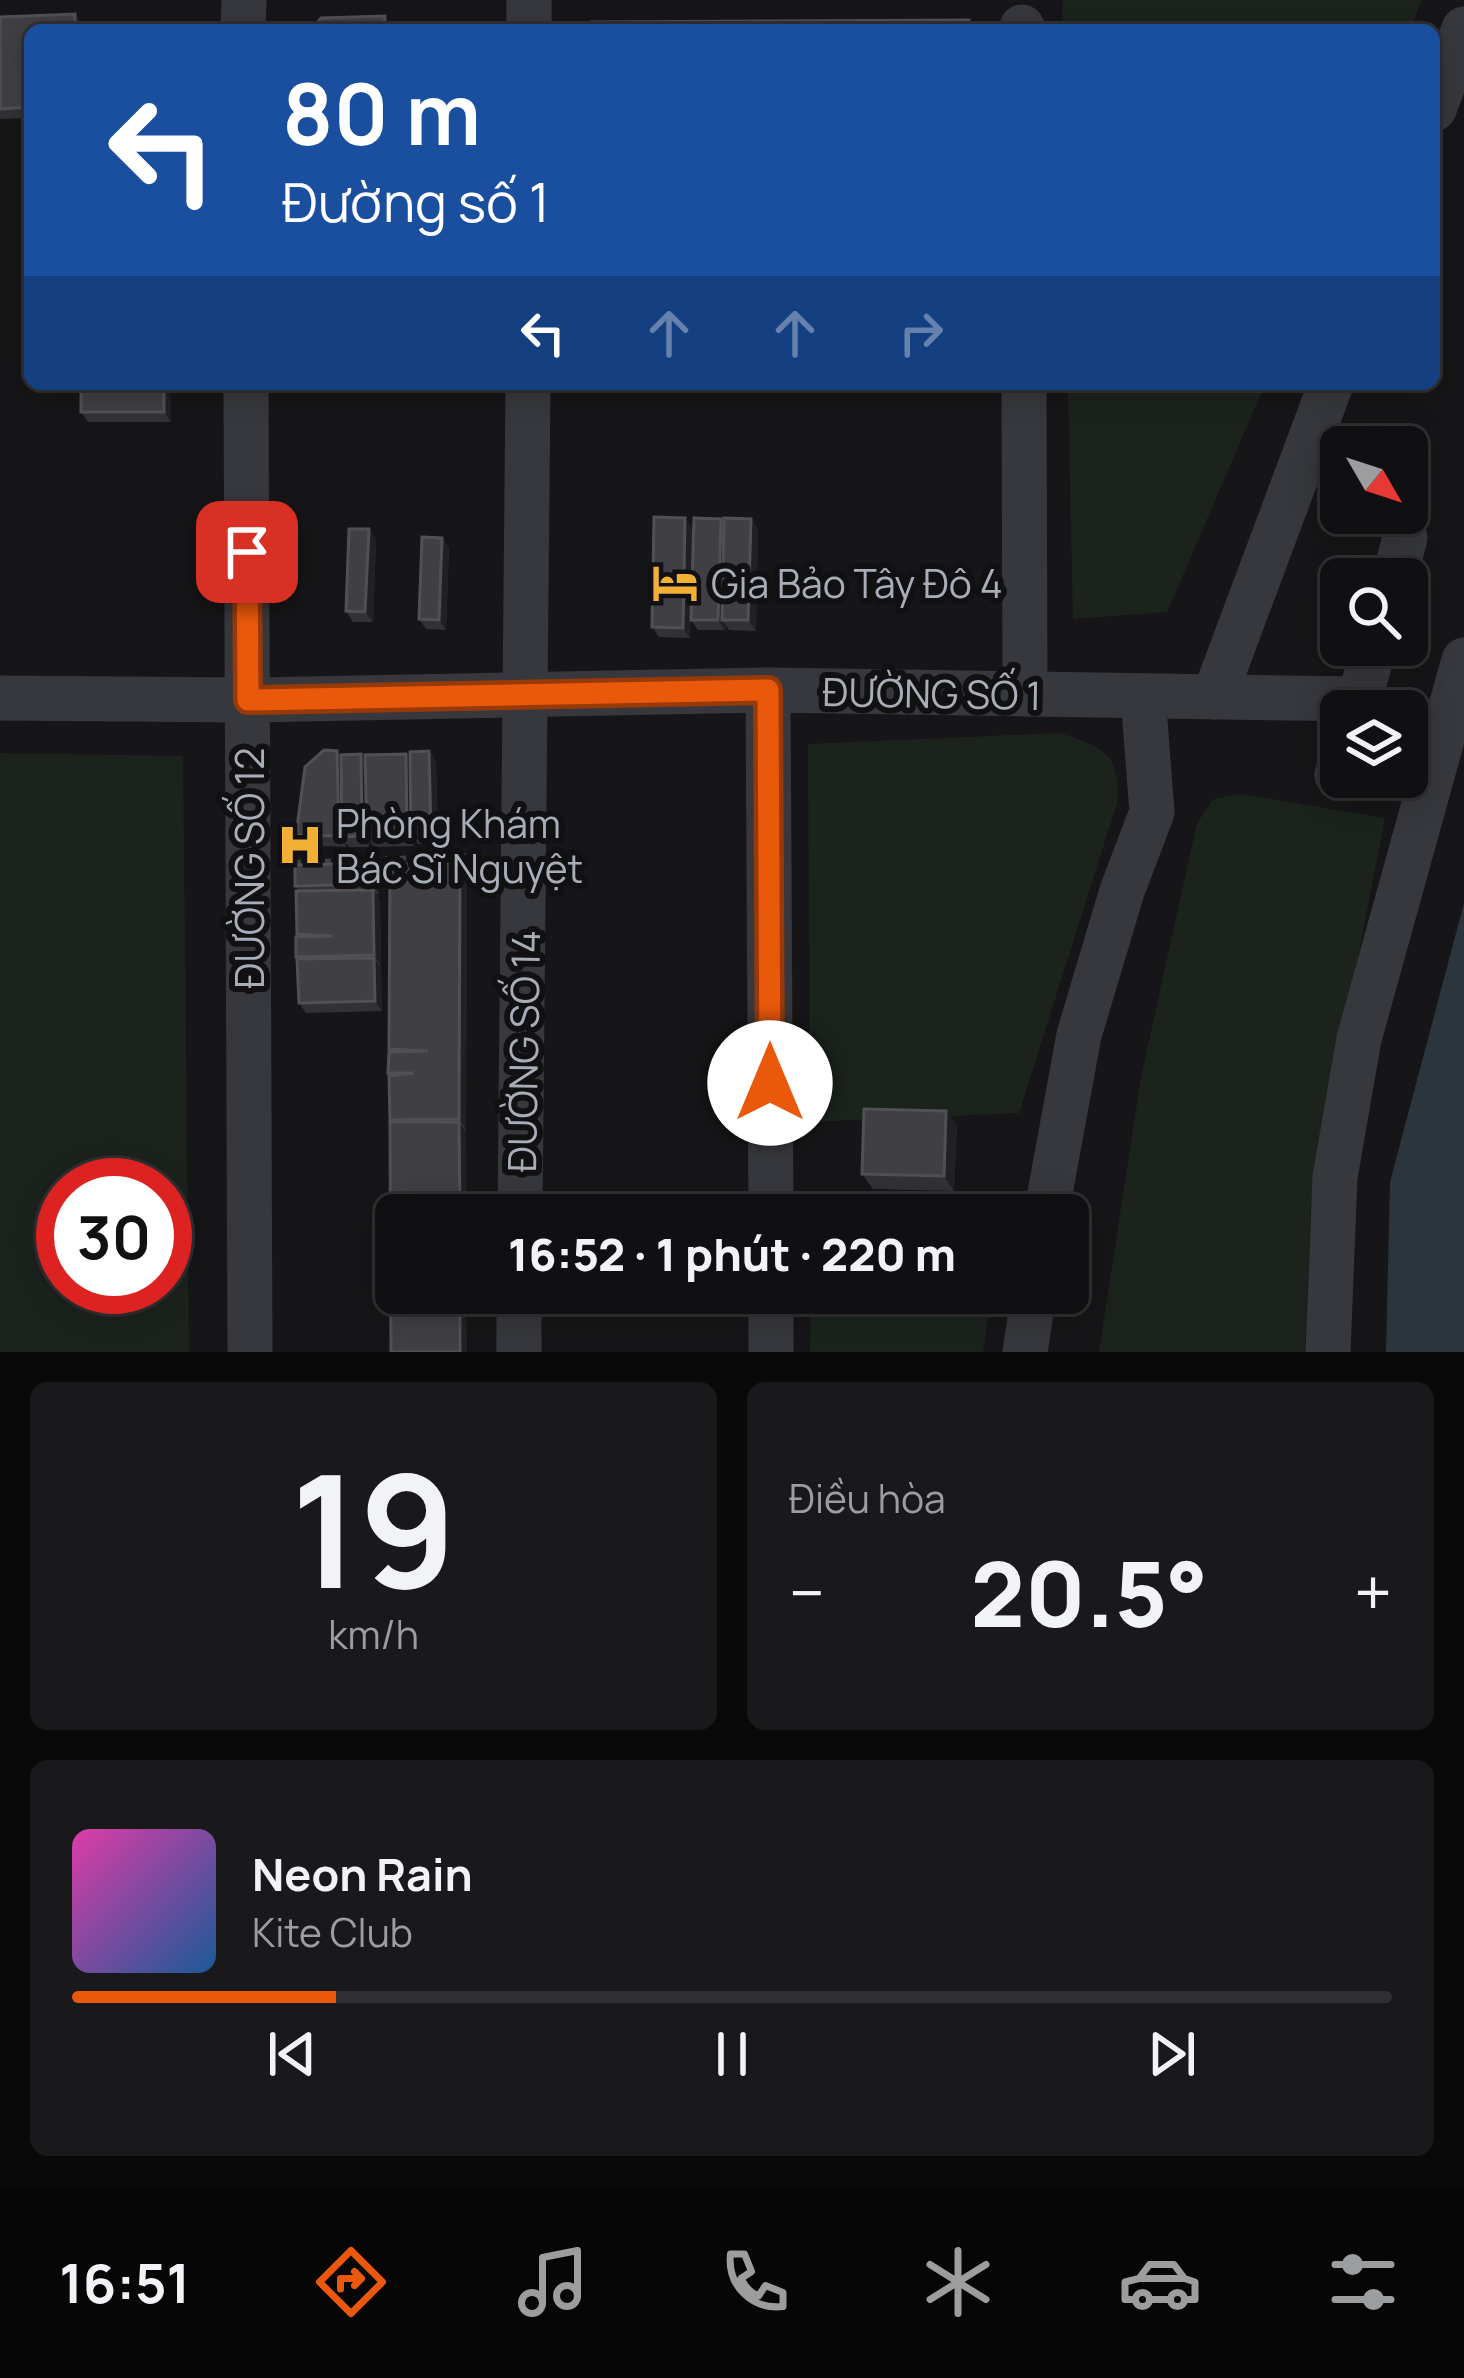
<!DOCTYPE html>
<html lang="vi">
<meta charset="utf-8">
<style>
:root{--surface:#101012;--page:#19191b;--text:#f1f3f6;--muted:#9c9d9f;--line:#303032;--accent:#ea580c}
body{margin:0;font-family:Manrope,sans-serif;background:var(--page);color:var(--text);height:100vh;display:flex;flex-direction:column;font-size:45px;white-space:nowrap}
*{box-sizing:border-box;margin:0}
p{font-size:39px;color:var(--muted)}
.icon{flex:none;width:66px;height:66px;fill:none;stroke:currentColor;stroke-width:2;stroke-linecap:round;stroke-linejoin:round}
.map{position:relative;height:1352px;overflow:hidden}
.drawer{display:flex;flex-direction:column;gap:30px;padding:30px;background:#09090a;flex:1}
.drawer>*{flex:none}
.hud{position:absolute;left:24px;top:24px;width:1416px;height:366px;border-radius:18px;box-shadow:0 6px 30px #0003,0 0 0 3px var(--line);background:#1a4fa0;color:#fff;overflow:hidden}
.needle{width:78px;rotate:129deg}
.fabs{position:absolute;left:1320px;top:426px;display:grid;gap:24px}
.fabs a{display:grid;place-items:center;width:108px;height:108px;border-radius:18px;background:var(--surface);box-shadow:0 6px 30px #0003,0 0 0 3px var(--line);font-size:60px}
.speed{position:absolute;left:36px;top:1158px;display:flex;gap:24px;font-size:60px;font-weight:700;text-align:center}
.speed>*{display:grid;place-content:center;width:156px;height:156px;border-radius:50%;background:var(--surface);box-shadow:0 6px 30px #0003,0 0 0 3px var(--line);line-height:1}
.speed .limit{border:18px solid #d22;background:#fff;color:#111}
.pin{position:absolute;display:grid;place-items:center;width:102px;height:102px;color:#fff;margin:-51px;border-radius:24px;box-shadow:0 6px 18px #0006}
.me{position:absolute;width:132px;margin:-66px;rotate:0deg;stroke-linejoin:round;filter:drop-shadow(0 0 9px #0008)}
.turn{display:flex;align-items:center;gap:42px;height:252px;padding:0 60px;font-size:54px}
.turn .icon{width:156px;height:156px;stroke-width:2.5}
.turn b{display:block;font-size:84px;line-height:102px}
.lanes{display:flex;align-items:center;height:114px;padding:0 60px;background:#0003;justify-content:center;gap:60px;direction:ltr}
.lanes .off{opacity:.35}
.big{font-size:90px;font-weight:800;line-height:1.1}
.drawer .widget{flex:1;display:flex;flex-direction:column;justify-content:center;gap:18px;min-width:0;padding:0 42px;border-radius:18px;background:var(--page)}
.drawer .dial{align-items:center;gap:0}
.dial b{font-size:156px;line-height:1}
.song{display:flex;align-items:center;gap:36px}
.cover{width:144px;height:144px;border-radius:18px;background:linear-gradient(135deg,hsl(320 70% 55%),hsl(210 70% 35%))}
.played{height:12px;border-radius:6px;background:linear-gradient(90deg,var(--accent) 20%,var(--line) 20%)}
.keys{display:flex;justify-content:space-around;direction:ltr}
.heat{display:flex;justify-content:space-between;align-items:center;font-size:66px;direction:ltr}
.drawer .tiles{flex:1;display:grid;gap:30px;grid-template-columns:1fr 1fr}
.widget:last-child{grid-column:span 2}
.trip{position:absolute;left:375px;top:1194px;width:714px;height:120px;border-radius:18px;background:var(--surface);box-shadow:0 6px 30px #0003,0 0 0 3px var(--line);font-weight:800;line-height:120px;text-align:center}
.tabs{display:flex;height:192px;justify-content:space-around;align-items:center;background:#060607;color:var(--muted)}
.tabs .icon{width:84px;height:84px}
.tabs .selected{color:var(--accent)}
.tabs b{font-size:54px;color:var(--text)}
.map>svg:first-child{display:block}
.green{fill:#1c231d;fill-rule:evenodd}
.water{fill:#2c353c}
.lines{fill:none;stroke-linecap:round;stroke-linejoin:round}
.path{stroke:#3d3f44;stroke-width:6;stroke-dasharray:6 9;stroke-linecap:butt}
.minor{stroke:#37383d;stroke-width:45}
.wall{fill:#323236}
.shaded-wall{fill:#212124}
.building{fill:#3f3f44;stroke:#4f5156;stroke-width:3}
.route-casing{stroke:#983908;stroke-width:30}
.route{stroke:#ea580c;stroke-width:21}
.labels{text-anchor:middle;dominant-baseline:central;stroke-width:12;stroke-linejoin:round;paint-order:stroke}
.poi-label{font-size:39px;fill:#a8adb8;stroke:#111113;text-anchor:start}
.street-label{font-size:39px;fill:#a8adb8;stroke:#111113}
</style>
<div class="map">
<svg width="1464" height="1352" viewBox="0 0 1464 1352">
<rect width="100%" height="100%" fill="#161618"/>
<g class="green">
<polygon points="1063,0 1421,0 1411,30 1062,30"/>
<polygon points="1068,384 1265,384 1167,612 1073,619"/>
<path d="M1059,733C1103,746 1121,754 1117,803L1019,1113L810,1122L808,744Z"/>
<path d="M0,753L183,756L189,1352H0ZM165,1185V1287H63V1185Z"/>
<polygon points="1241,794 1385,818 1311,1200 1305,1352 1099,1352 1141,1077 1197,823 1214,799"/>
<polygon points="1007,1192 1004,1215 812,1215 812,1193"/>
<polygon points="811,1293 992,1293 983,1352 810,1352"/>
</g>
<polygon class="water" points="1464,903 1464,1352 1386,1352 1390,1182"/>
<g class="lines">
<polyline class="path" points="295,863 490,855"/>
<g class="minor">
<polyline points="1022,27 1022,30"/>
<polyline points="243,30 244,0"/>
<polyline points="529,30 529,0"/>
<polyline points="1434,109 1464,29"/>
<polyline points="246,384 250,1352"/>
<polyline points="1024,384 1025,694"/>
<polyline points="1394,579 1405,538"/>
<polyline points="768,690 771,1215"/>
<polyline points="1214,697 1331,384"/>
<polyline points="0,698 248,700 768,690 1360,699"/>
<polyline points="1356,711 1375,645"/>
<polyline points="1337,775 1341,761"/>
<polyline points="520,1215 528,384"/>
<polyline points="1046,1215 1079,1035 1122,891 1152,812 1143,696"/>
<polyline points="771,1293 771,1352"/>
<polyline points="519,1352 519,1293"/>
<polyline points="1025,1352 1034,1293"/>
<polyline points="1328,1352 1335,1177 1359,1039 1464,660"/>
</g>
</g>
<g class="wall">
<polygon points="75,14 83,25 83,30 30,30 30,118 0,119 0,17"/>
<polygon points="171,398 171,422 88,422 81,412"/>
<polygon points="721,519 724,523 751,519 758,529 756,631 729,630 726,625 725,630 698,630 691,620"/>
<polygon points="692,528 690,638 659,637 652,627"/>
<polygon points="369,529 376,540 373,622 353,622 346,611"/>
<polygon points="449,548 446,630 426,629 419,619"/>
<polygon points="337,751 341,757 366,761 410,759 429,751 436,761 438,844 418,844 414,838 414,846 374,847 369,839 369,847 349,847 346,843 346,847 303,845 296,835"/>
<polygon points="460,864 467,874 466,1129 465,1129 466,1132 392,1122 390,1120 390,1076 388,1073 390,1052 389,1049"/>
<polygon points="379,874 379,894 376,894 380,900 381,966 379,966 381,968 382,1011 306,1013 299,1003 298,959 296,957 298,936 297,934 299,891 295,886"/>
<polygon points="946,1111 957,1126 954,1191 873,1189 862,1174"/>
</g>
<g class="shaded-wall">
<polygon points="75,14 83,25 83,30 75,30"/>
<polygon points="385,16 392,26 392,30 384,30"/>
<polygon points="164,388 171,398 171,422 164,412"/>
<polygon points="685,518 692,528 690,638 683,628"/>
<polygon points="721,519 728,529 722,620 726,625 725,630 718,620"/>
<polygon points="751,519 758,529 756,631 748,620"/>
<polygon points="369,529 376,540 373,622 365,612"/>
<polygon points="442,538 449,548 446,630 439,620"/>
<polygon points="337,751 344,761 342,837 346,847 339,836"/>
<polygon points="429,751 436,761 438,844 431,834"/>
<polygon points="361,754 368,764 367,837 369,847 362,836"/>
<polygon points="406,754 413,764 411,834 414,838 414,846 407,836"/>
<polygon points="372,863 379,874 379,894 372,884"/>
<polygon points="460,864 467,874 466,1129 459,1119"/>
<polygon points="373,890 380,900 381,966 374,955"/>
<polygon points="374,958 381,968 382,1011 375,1001"/>
<polygon points="946,1111 957,1126 954,1191 944,1176"/>
<polygon points="459,1122 466,1132 467,1215 460,1215"/>
<rect x="460" y="1293" width="7" height="59"/>
</g>
<g class="building">
<polygon points="75,14 75,30 30,30 30,107 0,109 0,17"/>
<polygon points="385,16 384,30 311,30 321,18"/>
<polygon points="969,20 969,30 591,30 591,22"/>
<polygon points="81,387 164,388 164,412 81,412"/>
<polygon points="654,517 685,518 683,628 652,627"/>
<polygon points="694,518 721,519 718,620 691,620"/>
<polygon points="724,518 751,519 748,620 722,620"/>
<polygon points="349,529 369,529 365,612 346,611"/>
<polygon points="422,537 442,538 439,620 419,619"/>
<polygon points="324,750 337,751 339,836 296,835 305,767"/>
<polygon points="429,751 431,834 411,834 410,752"/>
<polygon points="361,754 362,836 342,837 341,755"/>
<polygon points="406,754 407,836 367,837 365,755"/>
<polygon points="372,863 372,884 295,886 295,865"/>
<polygon points="390,864 460,864 459,1119 390,1120 389,1076 414,1073 388,1073 389,1052 428,1051 389,1049"/>
<polygon points="373,890 374,955 296,957 296,937 332,936 297,934 296,891"/>
<polygon points="374,958 375,1001 299,1003 297,959"/>
<polygon points="864,1109 946,1111 944,1176 862,1174"/>
<polygon points="390,1122 459,1122 460,1215 396,1215 396,1293 460,1293 460,1352 391,1352"/>
</g>
<g class="lines">
<g class="route-casing">
<polyline id="route" points="247,552 248,700 768,690 770,1083"/>
</g>
<use href="#route" class="route"/>
</g>
<defs>
<g id="hotel-bare" transform="scale(3.6)"><path d="M-6-4.5h1.5V1H6V5H4.5V3h-9V5H-6ZM-4 0a1.8 1.8 0 1 1 3.6 0ZM.5 0V-2.5h3Q6-2.5 6 0Z" fill="#f2b134" stroke="#111113" stroke-width="2.5" paint-order="stroke"/></g>
<g id="hospital-bare" transform="scale(3.6)"><path d="M-5-5h3v3.5h4V-5h3V5h-3V1.5h-4V5h-3Z" fill="#f2b134" stroke="#111113" stroke-width="2.5" paint-order="stroke"/></g>
</defs>
<g fill-rule="evenodd">
<use href="#hotel-bare" x="675" y="583"/>
<use href="#hospital-bare" x="300" y="845"/>
</g>
<g class="labels">
<g class="poi-label">
<text x="711" y="583">Gia Bảo Tây Đô 4</text>
<text x="336" y="823">Phòng Khám<tspan x="336" dy="45">Bác Sĩ Nguyệt</tspan></text>
</g>
<g class="street-label">
<text transform="translate(932 693) rotate(1)">ĐƯỜNG SỐ 1</text>
<text transform="translate(249 868) rotate(-90)">ĐƯỜNG SỐ 12</text>
<text transform="translate(523 1051) rotate(-89)">ĐƯỜNG SỐ 14</text>
</g>
</g>
</svg>
<div class="fabs">
<a><svg class="needle" viewBox="-14 -14 28 28"><path d="M0-13l5 13h-10z" fill="#e53935"/><path d="M0 13l5-13h-10z" fill="#9c9d9f"/></svg></a>
<a><svg class="icon" aria-label="search" viewBox="0 0 24 24"><circle cx="10" cy="10" r="6"/><path d="M15 15l6 6"/></svg></a>
<a><svg class="icon" aria-label="layers" viewBox="0 0 24 24"><path d="M12 4l9 5-9 5-9-5zM3 14l9 5 9-5"/></svg></a>
</div>
<div class="speed"><div class="limit">30</div></div>
<div class="pin" style="left:247px;top:552px;background:#d93025"><svg class="icon" aria-label="arrive" viewBox="0 0 24 24"><path d="M6 21V4h12l-3 4 3 4H6"/></svg></div>
<svg class="me" style="left:770px;top:1083px" viewBox="-20 -20 40 40"><circle r="19" fill="#fff"/><path d="M0-13L10 11 0 6-10 11z" fill="#ea580c"/></svg>
<div class="trip">16:52 · 1 phút · 220 m</div>
<div class="hud">
<div class="turn"><svg class="icon" aria-label="left" viewBox="0 0 24 24"><path d="M17 20v-9H6M10 6l-5 5 5 5"/></svg><div><b>80 m</b>Đường số 1</div></div>
<div class="lanes"><svg class="icon" aria-label="left" viewBox="0 0 24 24"><path d="M17 20v-9H6M10 6l-5 5 5 5"/></svg><svg class="icon off" aria-label="ahead" viewBox="0 0 24 24"><path d="M12 20V5M6 11l6-6 6 6"/></svg><svg class="icon off" aria-label="ahead" viewBox="0 0 24 24"><path d="M12 20V5M6 11l6-6 6 6"/></svg><svg class="icon off" aria-label="right" viewBox="0 0 24 24"><path d="M7 20v-9h11M14 6l5 5-5 5"/></svg></div>
</div>
</div>
<section class="drawer">
<div class="tiles">
<div class="widget dial"><b>19</b><p>km/h</p></div>
<div class="widget"><p>Điều hòa</p>
<div class="heat"><a>−</a><b class="big">20.5°</b><a>+</a></div>
</div>
<div class="widget">
<div class="song"><i class="cover"></i><div><b>Neon Rain</b><p>Kite Club</p></div></div>
<div class="played"></div>
<div class="keys"><svg class="icon" aria-label="previous" viewBox="0 0 24 24"><path d="M18 5L8 12l10 7zM5 5v14"/></svg><svg class="icon" aria-label="pause" viewBox="0 0 24 24"><path d="M8 5v14M16 5v14"/></svg><svg class="icon" aria-label="next" viewBox="0 0 24 24"><path d="M6 5l10 7-10 7zM19 5v14"/></svg></div>
</div>
</div>
</section>
<nav class="tabs">
<b>16:51</b>
<svg class="icon selected" aria-label="directions" viewBox="0 0 24 24"><path d="M12 3l9 9-9 9-9-9zM9 14v-3h6M13 9l2 2-2 2"/></svg>
<svg class="icon" aria-label="music" viewBox="0 0 24 24"><path d="M9 18V5l10-2v13"/><circle cx="6" cy="18" r="3"/><circle cx="16" cy="16" r="3"/></svg>
<svg class="icon" aria-label="phone" viewBox="0 0 24 24"><path d="M5 4h4l2 5-3 2q2 4 5 5l2-3 5 2v4C11 20 4 13 5 4z"/></svg>
<svg class="icon" aria-label="climate" viewBox="0 0 24 24"><path d="M12 3v18M4 7l16 10M4 17L20 7"/></svg>
<svg class="icon" aria-label="car" viewBox="0 0 24 24"><path d="M5 17H2v-5l4-1 3-4h7l3 4 3 1v5h-3M9 17h6M6 11h13"/><circle cx="7" cy="17" r="2"/><circle cx="17" cy="17" r="2"/></svg>
<svg class="icon" aria-label="filters" viewBox="0 0 24 24"><path d="M4 7h16M4 17h16"/><circle cx="9" cy="7" r="2"/><circle cx="15" cy="17" r="2"/></svg>
</nav>
